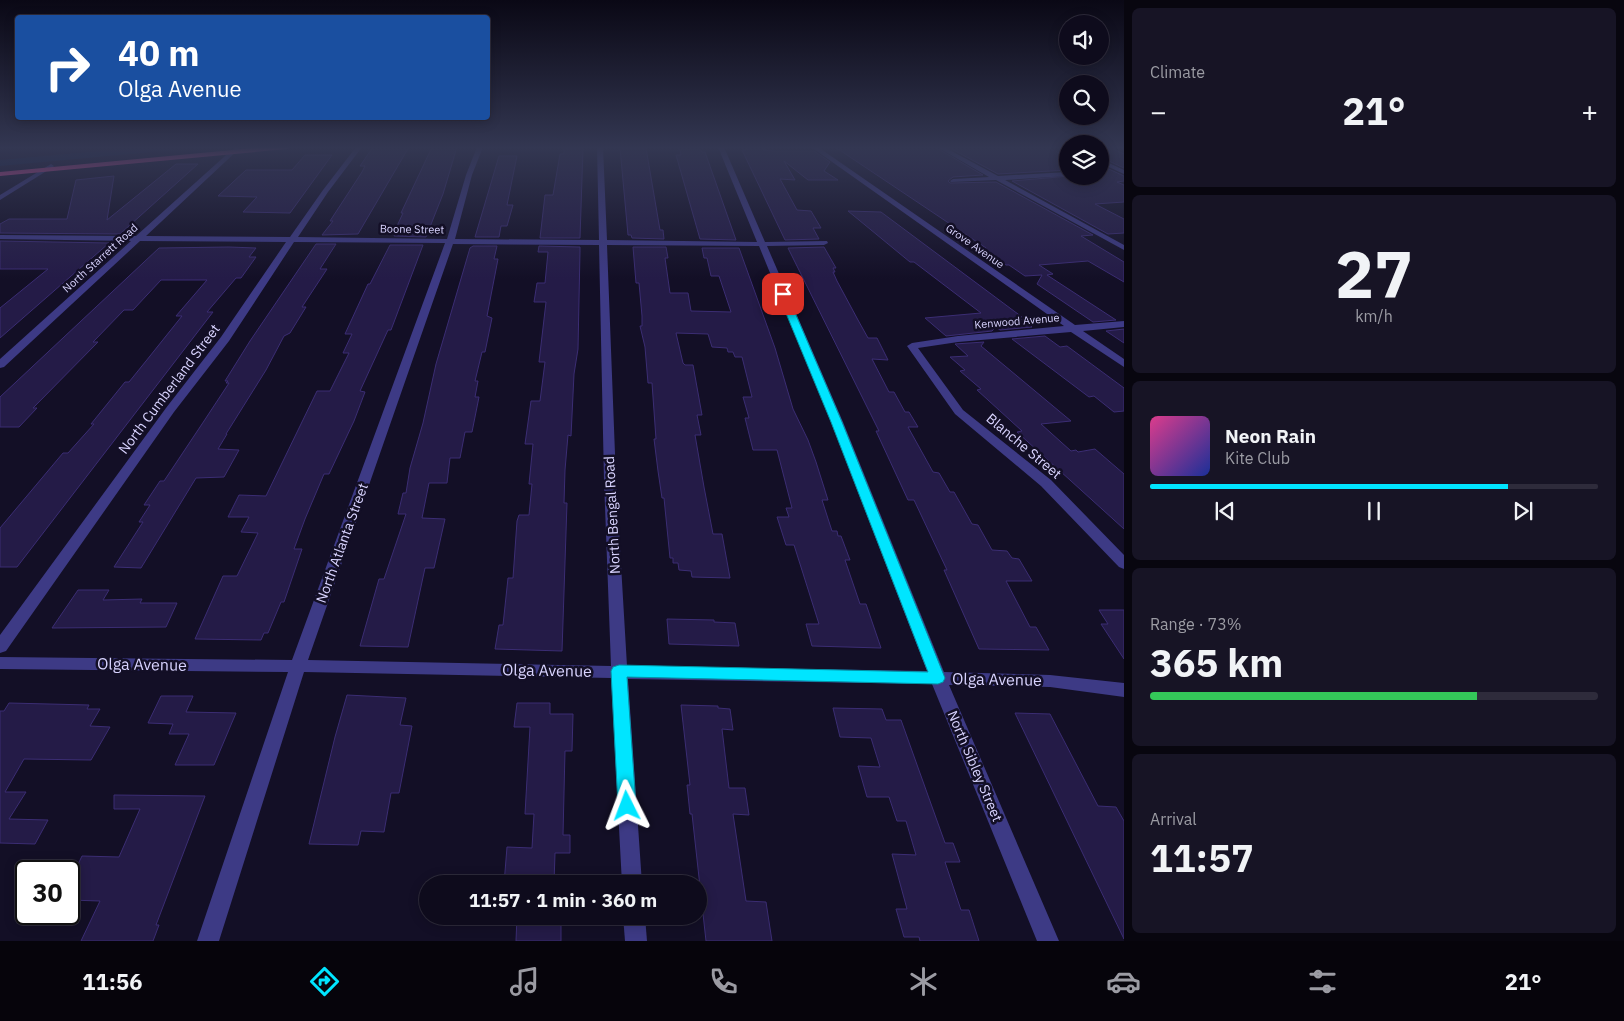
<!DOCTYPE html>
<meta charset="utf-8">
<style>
:root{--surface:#0e0b1c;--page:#171425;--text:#f1f3f6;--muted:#9b9ba3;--line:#2e2b3b;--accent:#00e5ff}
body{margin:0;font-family:"IBM Plex Sans",sans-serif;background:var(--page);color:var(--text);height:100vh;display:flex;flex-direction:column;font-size:19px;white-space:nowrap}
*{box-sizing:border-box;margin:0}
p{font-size:16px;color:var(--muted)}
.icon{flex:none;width:28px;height:28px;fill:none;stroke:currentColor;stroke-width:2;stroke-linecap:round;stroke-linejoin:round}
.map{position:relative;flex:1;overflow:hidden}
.sheet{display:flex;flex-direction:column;gap:8px;padding:8px;background:#08060f;width:500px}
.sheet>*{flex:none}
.top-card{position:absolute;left:15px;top:15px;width:475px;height:105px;border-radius:5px;box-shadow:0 2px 12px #0003,0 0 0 1px var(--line);background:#1a4fa0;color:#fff;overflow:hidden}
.fabs{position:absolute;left:1059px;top:15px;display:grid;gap:10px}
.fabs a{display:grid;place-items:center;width:50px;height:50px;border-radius:50%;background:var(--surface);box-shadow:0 2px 12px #0003,0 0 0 1px var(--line);font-size:25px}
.speed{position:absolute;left:15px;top:860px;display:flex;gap:10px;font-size:25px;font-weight:700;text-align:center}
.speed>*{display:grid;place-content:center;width:65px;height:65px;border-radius:50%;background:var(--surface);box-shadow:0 2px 12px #0003,0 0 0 1px var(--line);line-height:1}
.speed .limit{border:2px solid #111;border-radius:8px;background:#fff;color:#111}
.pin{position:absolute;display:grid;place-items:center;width:42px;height:42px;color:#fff;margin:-21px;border-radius:10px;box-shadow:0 2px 8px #0006}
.me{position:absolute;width:55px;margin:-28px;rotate:357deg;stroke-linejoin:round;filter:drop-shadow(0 0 4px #0008)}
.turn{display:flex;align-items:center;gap:18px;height:105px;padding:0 20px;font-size:22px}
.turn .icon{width:65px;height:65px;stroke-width:2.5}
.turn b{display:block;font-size:35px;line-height:42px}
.big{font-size:38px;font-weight:800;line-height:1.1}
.sheet .tile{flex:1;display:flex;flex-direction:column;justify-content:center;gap:8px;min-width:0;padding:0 18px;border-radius:8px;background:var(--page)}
.sheet .dial{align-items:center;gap:0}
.dial b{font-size:65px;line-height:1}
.song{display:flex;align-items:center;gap:15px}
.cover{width:60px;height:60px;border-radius:8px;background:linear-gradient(135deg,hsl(330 70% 55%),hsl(230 70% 35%))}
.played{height:5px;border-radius:2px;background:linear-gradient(90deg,var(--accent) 80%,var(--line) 80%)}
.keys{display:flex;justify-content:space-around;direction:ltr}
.heat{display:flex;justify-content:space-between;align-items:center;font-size:28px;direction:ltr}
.charge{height:8px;border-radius:4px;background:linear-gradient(90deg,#34c759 73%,var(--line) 0)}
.trip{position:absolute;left:419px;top:875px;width:288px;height:50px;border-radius:25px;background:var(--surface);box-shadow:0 2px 12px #0003,0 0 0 1px var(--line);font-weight:800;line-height:50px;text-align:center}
.tabs{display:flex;height:80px;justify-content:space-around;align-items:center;background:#06040b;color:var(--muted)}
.tabs .icon{width:35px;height:35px}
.tabs .on{color:var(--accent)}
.tabs b{font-size:22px;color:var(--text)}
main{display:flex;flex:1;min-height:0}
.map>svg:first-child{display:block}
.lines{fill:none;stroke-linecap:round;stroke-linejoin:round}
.canal{fill:#0a1f44;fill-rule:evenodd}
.building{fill:#241b47;stroke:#3b2d73}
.street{fill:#3d3a85;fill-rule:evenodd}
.highway{fill:#ff4fa3;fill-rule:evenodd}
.route{fill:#00e5ff;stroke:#0095a6}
.labels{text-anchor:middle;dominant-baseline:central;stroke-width:5;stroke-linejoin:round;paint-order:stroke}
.far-street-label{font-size:11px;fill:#d9d4ff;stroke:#130f26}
.street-label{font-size:14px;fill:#d9d4ff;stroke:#130f26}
.near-street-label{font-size:16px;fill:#d9d4ff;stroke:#130f26}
</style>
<main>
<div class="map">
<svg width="1124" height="941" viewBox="0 0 1124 941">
<rect width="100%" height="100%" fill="#130f26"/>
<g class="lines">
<polygon class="canal" points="143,147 178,147 173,150 0,166 0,160"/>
</g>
<g class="building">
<polygon points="373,147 409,147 358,234 322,235 333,221 330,221 362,172 365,166 360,166"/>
<polygon points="432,147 457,147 443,194 426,237 394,236 399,226 397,226 403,213 401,213"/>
<polygon points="762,147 763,150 773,151 814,151 830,162 824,171 838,180 808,180 784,161 795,180 780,179 797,210 811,211 821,228 813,228 819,239 785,240 742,150 746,150 745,148"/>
<polygon points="835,147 935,147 983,175 953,177 948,181 950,183 996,182 1093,235 1081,236 1124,262 1124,282 1088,261 1039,265 1053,274 1047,275 1116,320 1093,322 1037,284 1042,275 1025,276 1009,265 1006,265 981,248 986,248"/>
<polygon points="948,147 1046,147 1068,157 1068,170 998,174"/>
<polygon points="1109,147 1124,154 1124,168 1100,157 1100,148"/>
<polygon points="564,148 583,148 580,238 540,238 545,195 553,195 560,154 564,154"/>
<polygon points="620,148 646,148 660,230 663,230 664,239 632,238 631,235 628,235"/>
<polygon points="680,149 700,149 702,152 705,152 736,240 700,239 676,155 681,155"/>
<polygon points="305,155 332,155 290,213 243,212 257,197 218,196 246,170 292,170"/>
<polygon points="499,156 517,156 507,205 513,205 507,226 501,226 499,237 475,237"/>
<polygon points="176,164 198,164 120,234 0,233 0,224 9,219 67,219 76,180 114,176 107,220"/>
<polygon points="1100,165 1124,176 1124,181 1117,182 1124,185 1124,202 1095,204 1124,219 1124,233 1108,234 1012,181 1070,176 1100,176"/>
<polygon points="848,211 881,212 1022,317 1018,317 1032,327 1000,330 996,327 992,331 946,336 925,318 981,313 914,262 910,262"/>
<polygon points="0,241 109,243 0,338 0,308 48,269 0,269"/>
<polygon points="316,244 336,244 320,269 327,269 302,307 306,307 290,333 284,336 266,370 226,434 227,434 218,449 239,450 224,477 196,478 141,568 114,567 143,522 139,522 150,505 144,505 160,481 164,481 204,421 229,383 226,383 228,381 225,381 250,341"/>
<polygon points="390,245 423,245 391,330 388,330 360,391 365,392 354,421 329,474 324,474 305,519 294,549 302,549 284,602 281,602 268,633 264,633 261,640 195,639 223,576 237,576 258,533 241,532 249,517 228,517 239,495 266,496 317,391 330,391 349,353 343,353 352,334 345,334 368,284 370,284"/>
<polygon points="473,246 497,246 494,259 498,259 487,316 492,318 485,352 482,352 475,381 478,381 475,397 479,397 472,432 465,432 460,458 450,458 447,483 429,483 422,518 445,519 434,568 425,568 408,647 360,646 379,579 384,579 406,514 398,514 403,493 406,493 410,468 423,423 436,364 470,248"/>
<polygon points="539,246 580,247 580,251 578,349 574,374 571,436 568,435 565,470 564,503 567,503 562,651 495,649 499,625 503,625 508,578 513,578 517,521 519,515 529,515 532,484 529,484 533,444 525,444 531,401 540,401 545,362 539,362 546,302 534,302 537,283 545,283 548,252 538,252"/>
<polygon points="229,247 256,248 249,257 256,257 241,278 236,278 207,312 213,312 17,567 0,567 0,528 63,453 68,453 94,424 91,424 125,382 129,382 146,361 182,316 176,316 207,280 161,280 133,310 124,310 93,342 98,342 33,408 37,408 19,427 0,427 0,397 159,248"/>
<polygon points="633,247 666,247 668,258 665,258 670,293 688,293 691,311 731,312 719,276 711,276 707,258 704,258 702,248 739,248 775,348 793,409 808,440 816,462 828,500 822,500 832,531 837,531 838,536 841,536 850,560 845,560 860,604 866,604 881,648 812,646 806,624 819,624 794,545 786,545 777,517 789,517 786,508 792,508 777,450 753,450 745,418 749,418 743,397 752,397 742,357 735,357 733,352 728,352 727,348 712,347 708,334 676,333 683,363 685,365 693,365 702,415 697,415 701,435 695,435 704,487 713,534 722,534 730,578 692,577 691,571 679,570 678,563 673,563 673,558 670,558 664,498 662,498 658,471 654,439 656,439 652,383 648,383 645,347 640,326 642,326 642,316 639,283 636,283"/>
<polygon points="824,247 836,268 833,268 835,272 833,272 837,281 858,320 868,338 877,338 888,360 872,359 889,392 894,392 905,412 909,412 918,427 908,427 933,472 939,473 950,492 954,492 972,524 978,525 992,550 1007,551 1012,558 1019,559 1032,581 1006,581 1030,627 1036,627 1049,650 979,649 944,570 947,570 914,500 908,500 876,431 879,431 788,248"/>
<polygon points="1124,329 1124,343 1106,331"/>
<polygon points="1045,336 1060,347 1067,346 1124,388 1124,411 1114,412 1094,396 1089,397 1012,339"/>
<polygon points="984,342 981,346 1071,421 1041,424 1071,451 1076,450 1078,452 1095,449 1124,474 1124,529 1017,432 1022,431 977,390 981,389 960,371 965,370 950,357 968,356 955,344"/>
<polygon points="78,590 109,590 103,600 142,599 140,603 177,603 166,627 52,628"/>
<polygon points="1099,610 1124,610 1124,659 1101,624 1108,624"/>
<polygon points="667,619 714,620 714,622 735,623 739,646 669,644"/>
<polygon points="347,695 406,698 400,725 412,726 399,793 391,793 384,832 361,831 358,845 309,844 335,737"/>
<polygon points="161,696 193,696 186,712 236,713 214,765 175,765 189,734 169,734 173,724 148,723"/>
<polygon points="9,703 89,705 87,709 100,709 90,726 110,727 91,760 24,759 5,792 26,792 9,819 48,820 35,844 0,843 0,711 4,711"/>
<polygon points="517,703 550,703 550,714 573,714 572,751 565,751 563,835 570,835 570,853 555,853 554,884 504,884 507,847 532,848 534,814 525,814 530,727 514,727"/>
<polygon points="681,705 718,706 718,708 730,709 733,730 722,729 729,788 745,788 749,815 733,814 746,901 766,902 772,941 706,941 692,814 690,814 687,785 690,785"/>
<polygon points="833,708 882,709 886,720 901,720 945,843 953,843 960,862 945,862 961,910 969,910 979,941 920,941 919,937 904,937 896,909 907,909 892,854 916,855 906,821 897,821 889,797 867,797 858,766 880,767 871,738 840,737"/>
<polygon points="1015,713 1050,714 1098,806 1116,807 1124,821 1124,939"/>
<polygon points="114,795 205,796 156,925 159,925 153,941 81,941 100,901 69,900 69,883 82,856 119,857 140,809 114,809"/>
<polygon points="517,916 561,916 561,941 516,941"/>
</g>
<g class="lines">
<g class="street">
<path d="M235,147L240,148L146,236L290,237L323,190L356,147H362L328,192L298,237L447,239L466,175L477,147H483L472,175L455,239L599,240L597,147H603L607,240L757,242L718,147H724L765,242L827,241L828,243L824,245L767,246L843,422L944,672L1050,675L1124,683V697L1050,687L949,685L1059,941H1037L932,684L628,679L642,884H622L611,678L304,672L219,941H197L288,672L0,669V657L292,660L445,243L294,242L229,341L174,412L6,651L0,653V635L166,408L221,337L286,242L140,241L4,367L0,368V359L131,241L0,239V235L136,236ZM453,244L599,245L604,480L611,666L308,660ZM607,245L759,246L831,422L927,671L627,666L616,480Z"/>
<polygon points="811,147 818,147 1075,325 1124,321 1124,327 1083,331 1124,359 1124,367 1071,332 958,342 918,348 963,410 1051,480 1124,555 1124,569 1119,567 1041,486 955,414 907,346 912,343 958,336 1064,326"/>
<polygon points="937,147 944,147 998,176 1068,172 1068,176 1005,180 1124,245 1124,250 996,180 951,182 950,181 953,179 989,177"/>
<polygon points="1100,159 1124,170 1124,174 1100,163"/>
<polygon points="51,164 54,166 53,167 0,200 0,195"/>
<polygon points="623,916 645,916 647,941 625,941"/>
</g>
<polygon class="highway" points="265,147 291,147 287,149 0,176 0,172"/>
</g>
<linearGradient id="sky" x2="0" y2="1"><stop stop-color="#0a0815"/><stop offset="0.53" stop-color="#333752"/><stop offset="1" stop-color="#333752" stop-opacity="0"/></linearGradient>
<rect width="1124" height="279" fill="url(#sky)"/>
<polygon class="route" points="783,292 787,294 842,422 945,678 943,682 938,684 627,677 636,806 633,812 627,814 621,812 618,806 611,671 613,667 619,665 928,672 831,422 778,294"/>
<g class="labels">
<g class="far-street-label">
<text transform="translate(412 229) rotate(1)">Boone Street</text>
<text transform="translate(975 246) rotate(35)">Grove Avenue</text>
<text transform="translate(100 258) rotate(-42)">North Starrett Road</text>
<text transform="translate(1017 321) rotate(-5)">Kenwood Avenue</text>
</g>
<g class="street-label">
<text transform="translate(169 389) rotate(-53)">North Cumberland Street</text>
<text transform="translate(1024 446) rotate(40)">Blanche Street</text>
<text transform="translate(612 515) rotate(-93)">North Bengal Road</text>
<text transform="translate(342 543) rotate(-70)">North Atlanta Street</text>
<text transform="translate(975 766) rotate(67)">North Sibley Street</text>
</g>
<g class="near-street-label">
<text transform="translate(142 664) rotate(1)">Olga Avenue</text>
<text transform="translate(547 670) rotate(1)">Olga Avenue</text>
<text transform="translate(997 679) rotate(1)">Olga Avenue</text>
</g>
</g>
</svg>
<div class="fabs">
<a><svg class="icon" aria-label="sound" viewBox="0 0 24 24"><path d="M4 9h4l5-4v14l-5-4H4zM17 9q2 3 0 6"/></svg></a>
<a><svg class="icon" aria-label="search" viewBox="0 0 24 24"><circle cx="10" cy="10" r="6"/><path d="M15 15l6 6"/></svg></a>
<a><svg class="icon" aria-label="layers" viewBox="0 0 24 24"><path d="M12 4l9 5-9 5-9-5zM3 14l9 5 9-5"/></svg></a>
</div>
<div class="speed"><div class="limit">30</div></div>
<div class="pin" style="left:783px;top:294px;background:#d93025"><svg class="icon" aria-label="arrive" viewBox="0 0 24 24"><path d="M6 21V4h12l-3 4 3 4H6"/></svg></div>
<svg class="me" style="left:627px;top:806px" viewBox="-20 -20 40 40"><path d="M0-17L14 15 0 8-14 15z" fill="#00e5ff" stroke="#fff" stroke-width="4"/></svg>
<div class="trip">11:57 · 1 min · 360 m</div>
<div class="top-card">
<div class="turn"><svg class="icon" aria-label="right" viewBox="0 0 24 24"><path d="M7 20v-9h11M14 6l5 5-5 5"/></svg><div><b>40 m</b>Olga Avenue</div></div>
</div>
</div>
<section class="sheet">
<div class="tile"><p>Climate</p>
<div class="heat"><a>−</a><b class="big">21°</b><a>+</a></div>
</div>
<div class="tile dial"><b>27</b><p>km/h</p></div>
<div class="tile">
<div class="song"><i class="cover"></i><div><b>Neon Rain</b><p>Kite Club</p></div></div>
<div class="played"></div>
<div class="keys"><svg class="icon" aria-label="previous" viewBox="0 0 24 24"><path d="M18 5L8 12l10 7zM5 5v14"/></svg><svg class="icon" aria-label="pause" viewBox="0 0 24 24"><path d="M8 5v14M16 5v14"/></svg><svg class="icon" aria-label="next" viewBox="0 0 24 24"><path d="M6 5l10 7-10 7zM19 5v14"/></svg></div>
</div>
<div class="tile"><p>Range · 73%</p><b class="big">365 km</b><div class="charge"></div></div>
<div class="tile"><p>Arrival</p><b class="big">11:57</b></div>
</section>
</main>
<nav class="tabs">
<b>11:56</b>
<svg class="icon on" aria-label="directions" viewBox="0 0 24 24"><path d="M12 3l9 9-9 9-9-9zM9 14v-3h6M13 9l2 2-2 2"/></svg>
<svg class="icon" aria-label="music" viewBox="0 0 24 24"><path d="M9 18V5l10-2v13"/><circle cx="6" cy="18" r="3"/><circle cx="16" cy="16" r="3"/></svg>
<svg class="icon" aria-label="phone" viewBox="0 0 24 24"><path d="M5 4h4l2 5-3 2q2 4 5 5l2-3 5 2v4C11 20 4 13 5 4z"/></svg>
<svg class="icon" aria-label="climate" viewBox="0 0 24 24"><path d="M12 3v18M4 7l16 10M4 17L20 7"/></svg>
<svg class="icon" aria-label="car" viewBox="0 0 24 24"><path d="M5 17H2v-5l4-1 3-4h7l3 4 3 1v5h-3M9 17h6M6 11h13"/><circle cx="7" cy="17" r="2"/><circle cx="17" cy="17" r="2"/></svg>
<svg class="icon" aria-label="filters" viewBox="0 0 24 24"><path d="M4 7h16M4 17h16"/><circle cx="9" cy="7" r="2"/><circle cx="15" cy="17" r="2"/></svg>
<b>21°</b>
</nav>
